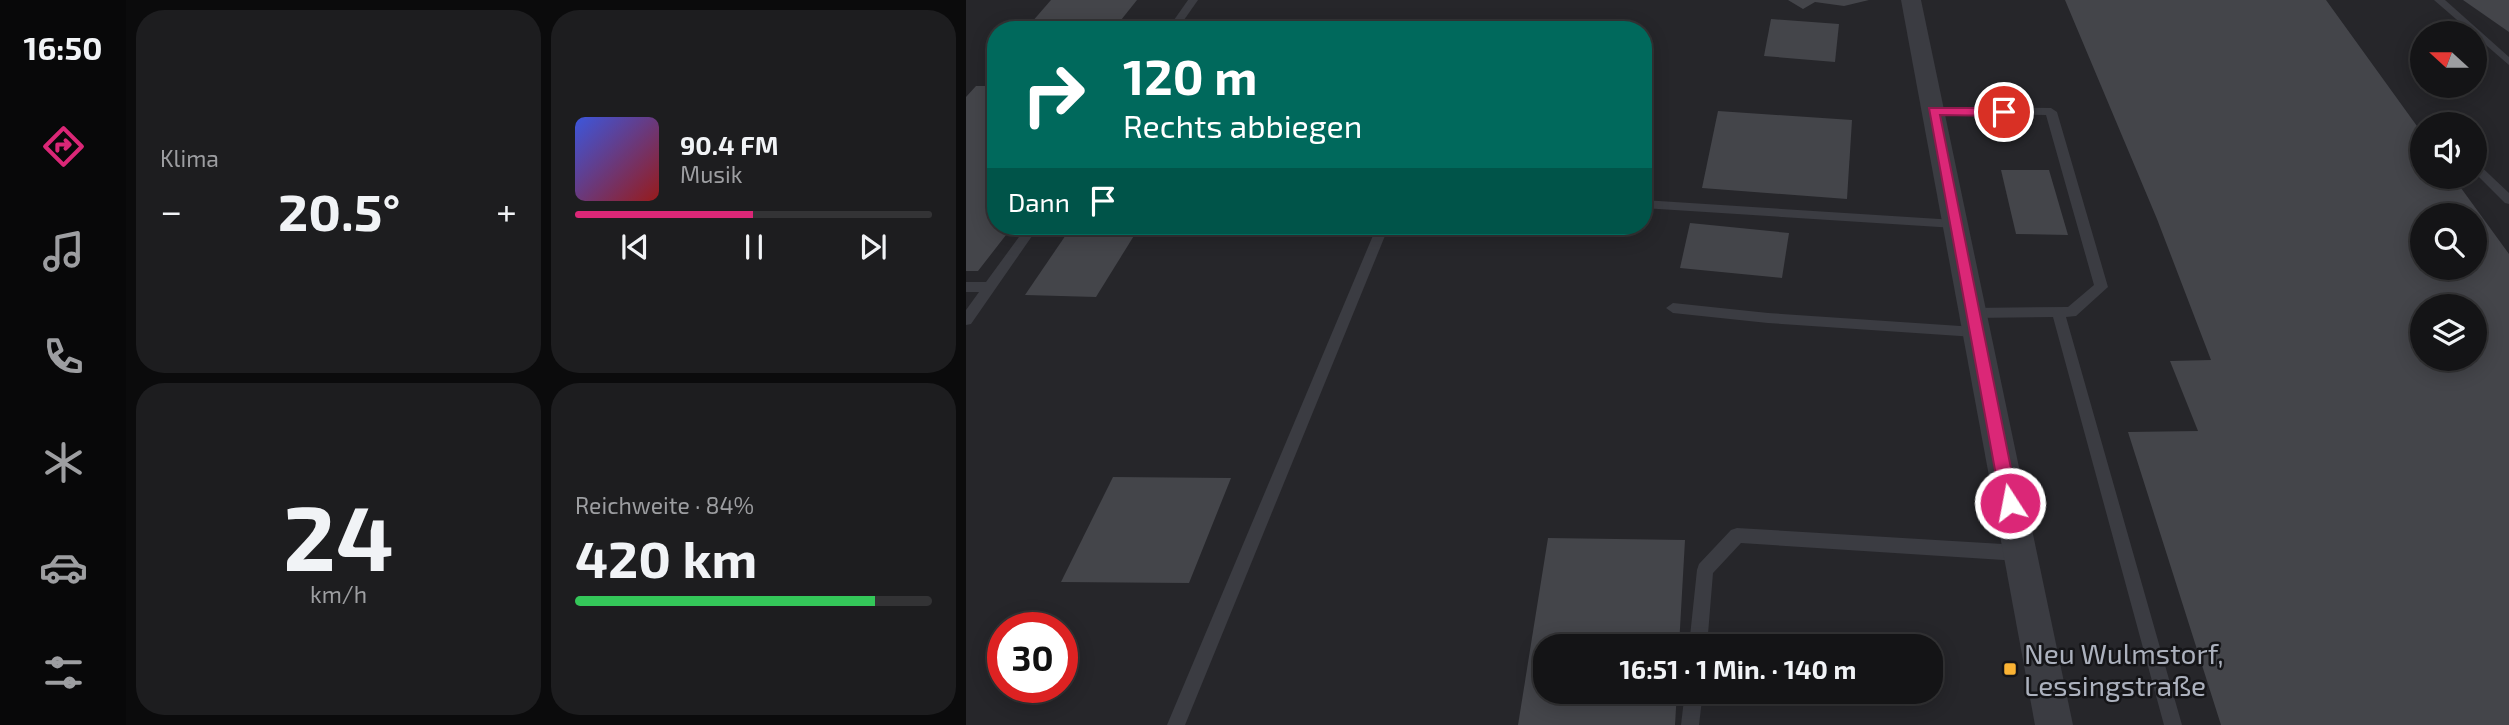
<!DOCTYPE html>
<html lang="de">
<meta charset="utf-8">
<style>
:root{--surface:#141416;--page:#1d1d1f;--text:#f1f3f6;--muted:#9d9ea1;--line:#333335;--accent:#db2777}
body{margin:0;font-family:"Exo 2",sans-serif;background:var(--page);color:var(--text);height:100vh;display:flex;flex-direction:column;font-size:26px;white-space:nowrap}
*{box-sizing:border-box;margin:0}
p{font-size:23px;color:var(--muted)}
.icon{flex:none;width:38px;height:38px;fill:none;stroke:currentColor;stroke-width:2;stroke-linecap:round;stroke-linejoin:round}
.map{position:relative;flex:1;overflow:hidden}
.sheet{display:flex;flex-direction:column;gap:10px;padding:10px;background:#0b0b0c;width:840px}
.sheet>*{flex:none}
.guide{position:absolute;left:21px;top:21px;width:665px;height:214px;border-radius:28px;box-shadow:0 4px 18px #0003,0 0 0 2px var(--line);background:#00695c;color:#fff;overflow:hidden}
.needle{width:46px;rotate:291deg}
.tools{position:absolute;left:1444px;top:21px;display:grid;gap:14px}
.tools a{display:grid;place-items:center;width:77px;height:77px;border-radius:50%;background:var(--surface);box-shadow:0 4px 18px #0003,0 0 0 2px var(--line);font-size:35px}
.speed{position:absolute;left:21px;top:612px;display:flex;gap:14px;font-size:35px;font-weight:700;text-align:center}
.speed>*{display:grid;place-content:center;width:91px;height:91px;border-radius:50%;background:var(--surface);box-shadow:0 4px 18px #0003,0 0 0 2px var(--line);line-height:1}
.speed .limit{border:10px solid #d22;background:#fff;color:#111}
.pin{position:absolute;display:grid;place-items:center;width:60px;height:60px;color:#fff;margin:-30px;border:4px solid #fff;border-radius:50%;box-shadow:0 2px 7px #0007}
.me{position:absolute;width:77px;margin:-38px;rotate:349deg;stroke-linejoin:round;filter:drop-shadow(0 0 5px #0008)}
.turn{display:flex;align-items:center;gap:24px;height:147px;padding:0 21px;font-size:32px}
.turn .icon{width:91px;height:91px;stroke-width:2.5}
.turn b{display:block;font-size:49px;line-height:60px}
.then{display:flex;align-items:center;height:66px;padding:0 21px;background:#0003;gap:14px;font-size:26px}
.big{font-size:52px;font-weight:700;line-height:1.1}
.sheet .tile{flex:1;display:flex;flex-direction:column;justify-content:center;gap:10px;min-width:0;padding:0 24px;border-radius:28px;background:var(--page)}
.sheet .dial{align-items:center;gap:0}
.dial b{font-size:91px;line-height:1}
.song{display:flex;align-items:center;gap:21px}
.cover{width:84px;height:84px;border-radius:10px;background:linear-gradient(135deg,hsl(230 70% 55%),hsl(0 70% 35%))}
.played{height:7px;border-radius:4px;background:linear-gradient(90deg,var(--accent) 50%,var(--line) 50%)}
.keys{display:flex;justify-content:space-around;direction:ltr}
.heat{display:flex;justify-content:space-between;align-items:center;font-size:38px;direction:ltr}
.charge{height:10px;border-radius:5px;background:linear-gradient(90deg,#34c759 84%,var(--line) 0)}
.sheet .tiles{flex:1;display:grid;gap:10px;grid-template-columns:repeat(2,1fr)}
.trip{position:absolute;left:567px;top:634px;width:410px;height:70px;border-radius:28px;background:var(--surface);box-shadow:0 4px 18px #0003,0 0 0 2px var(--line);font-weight:700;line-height:70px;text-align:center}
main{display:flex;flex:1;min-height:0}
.tab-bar{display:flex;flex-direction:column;width:126px;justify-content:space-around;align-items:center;background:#080809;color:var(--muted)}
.tab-bar .icon{width:49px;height:49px}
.tab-bar .current{color:var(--accent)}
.tab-bar b{font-size:32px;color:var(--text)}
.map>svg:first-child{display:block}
.built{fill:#26262a;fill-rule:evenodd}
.building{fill:#44454a;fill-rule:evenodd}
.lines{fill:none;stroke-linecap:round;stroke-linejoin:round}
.service{fill:#3b3c42;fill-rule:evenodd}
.minor{fill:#3b3c42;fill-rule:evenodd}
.route{fill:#db2777;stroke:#8e194d;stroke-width:2}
.poi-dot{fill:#fbb334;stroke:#151518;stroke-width:2.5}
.labels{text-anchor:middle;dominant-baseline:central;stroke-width:5;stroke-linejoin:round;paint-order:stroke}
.near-poi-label{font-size:28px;fill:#acb1bd;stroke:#151518;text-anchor:start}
</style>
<main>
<nav class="tab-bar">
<b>16:50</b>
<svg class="icon current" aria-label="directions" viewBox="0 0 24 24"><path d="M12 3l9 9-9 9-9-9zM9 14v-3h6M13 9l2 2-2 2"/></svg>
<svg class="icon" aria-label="music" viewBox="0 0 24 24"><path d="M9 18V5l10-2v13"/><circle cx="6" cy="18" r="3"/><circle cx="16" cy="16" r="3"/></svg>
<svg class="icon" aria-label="phone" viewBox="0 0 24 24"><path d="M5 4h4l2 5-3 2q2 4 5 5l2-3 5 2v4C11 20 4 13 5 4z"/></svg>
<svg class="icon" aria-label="climate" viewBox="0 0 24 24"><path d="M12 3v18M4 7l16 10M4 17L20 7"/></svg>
<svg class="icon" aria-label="car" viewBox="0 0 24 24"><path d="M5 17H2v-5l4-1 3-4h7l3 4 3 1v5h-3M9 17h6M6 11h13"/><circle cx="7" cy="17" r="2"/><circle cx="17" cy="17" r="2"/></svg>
<svg class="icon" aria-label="filters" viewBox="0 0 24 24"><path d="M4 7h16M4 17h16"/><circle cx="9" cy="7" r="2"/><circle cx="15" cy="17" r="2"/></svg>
</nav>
<section class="sheet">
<div class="tiles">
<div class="tile"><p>Klima</p>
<div class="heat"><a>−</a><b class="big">20.5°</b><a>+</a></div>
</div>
<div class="tile">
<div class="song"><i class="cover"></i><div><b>90.4 FM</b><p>Musik</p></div></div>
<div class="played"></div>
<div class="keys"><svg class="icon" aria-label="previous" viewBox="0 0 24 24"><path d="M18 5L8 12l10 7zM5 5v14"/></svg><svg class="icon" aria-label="pause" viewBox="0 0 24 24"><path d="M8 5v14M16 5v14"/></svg><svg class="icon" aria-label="next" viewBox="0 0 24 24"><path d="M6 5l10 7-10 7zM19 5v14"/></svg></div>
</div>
<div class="tile dial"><b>24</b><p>km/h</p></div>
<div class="tile"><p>Reichweite · 84%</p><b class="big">420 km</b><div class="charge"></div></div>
</div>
</section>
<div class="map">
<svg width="1543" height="725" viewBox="0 0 1543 725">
<rect width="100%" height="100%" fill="#1a1a1d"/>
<path class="built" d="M0,0H1543V725H0ZM30,30H677V226H30ZM1456,33H1508V86H1456ZM1456,124H1508V177H1456ZM1456,215H1508V268H1456ZM1456,306H1508V359H1456ZM37,628H96V688H37ZM579,646H964V691H579Z"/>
<g class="building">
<polygon points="85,0 171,0 147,30 59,30"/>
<polygon points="822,0 903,0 878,6 849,2 837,9"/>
<path d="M1099,0H1360L1456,133V177H1487L1543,254V725H1255L1162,432L1232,431L1204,361L1245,360L1191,219ZM1456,215H1508V268H1456ZM1456,306H1508V359H1456Z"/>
<polygon points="1497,0 1543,0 1543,32"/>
<polygon points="805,19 873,24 869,62 798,56"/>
<polygon points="10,86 30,86 30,226 47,226 12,271 0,271 0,97"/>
<polygon points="752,111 886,120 881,199 736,188"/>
<polygon points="1035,170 1083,170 1102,235 1050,234"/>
<polygon points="724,223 823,233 816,278 714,268"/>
<polygon points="106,226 174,226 130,297 59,295"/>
<polygon points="147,477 265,478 223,583 95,582"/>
<polygon points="582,538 719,540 713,646 579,646 579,691 711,691 709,725 552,725"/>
</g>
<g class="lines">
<g class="service">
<polygon points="222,0 232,0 211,30 201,30"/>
<polygon points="1468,0 1479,0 1543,57 1543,65"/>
<polygon points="967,107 1085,108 1091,112 1142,287 1110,316 1100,317 1216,725 1198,725 1087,317 1005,318 998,313 1005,308 1102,307 1128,285 1080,115 963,113 961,111"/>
<polygon points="1508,160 1543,193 1543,204 1539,203 1508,172"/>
<polygon points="677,200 989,220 995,224 989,228 677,208"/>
<polygon points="61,226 73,226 5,324 0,325 0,310 13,292 0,292 0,282 20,282"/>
<polygon points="411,226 423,226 219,725 201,725"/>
<polygon points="707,303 802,313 1009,327 1016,332 1009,337 802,323 707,313 700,308"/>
<polygon points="771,528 1053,545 1059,548 1061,553 1059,558 1053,561 775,543 747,573 741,646 723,646 731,570 733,564 765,530"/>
<polygon points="719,691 737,691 733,725 715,725"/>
</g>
<polygon class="minor" points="935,0 955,0 1107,725 1069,725"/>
</g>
<polygon class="route" points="963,108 1038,108 1044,112 1038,116 974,115 1052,503 1050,509 1044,512 1037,509 1035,503"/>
<rect class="poi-dot" x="1037" y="662" width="14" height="14" rx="3.5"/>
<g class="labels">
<g class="near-poi-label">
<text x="1058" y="653">Neu Wulmstorf,<tspan x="1058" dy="32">Lessingstraße</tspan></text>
</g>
</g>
</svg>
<div class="tools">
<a><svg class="needle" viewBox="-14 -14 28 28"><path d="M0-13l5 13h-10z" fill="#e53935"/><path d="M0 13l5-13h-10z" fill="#9d9ea1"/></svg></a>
<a><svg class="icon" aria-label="sound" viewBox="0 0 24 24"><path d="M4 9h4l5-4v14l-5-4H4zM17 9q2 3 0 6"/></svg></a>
<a><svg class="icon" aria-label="search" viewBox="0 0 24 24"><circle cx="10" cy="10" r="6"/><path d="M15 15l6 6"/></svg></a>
<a><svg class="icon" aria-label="layers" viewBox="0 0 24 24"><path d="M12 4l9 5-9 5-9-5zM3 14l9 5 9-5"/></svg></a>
</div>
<div class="speed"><div class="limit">30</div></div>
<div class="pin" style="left:1038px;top:112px;background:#d93025"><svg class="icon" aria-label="arrive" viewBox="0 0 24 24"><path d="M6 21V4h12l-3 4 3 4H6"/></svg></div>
<svg class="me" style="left:1044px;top:503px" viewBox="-20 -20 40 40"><circle r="17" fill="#db2777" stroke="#fff" stroke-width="3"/><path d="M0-11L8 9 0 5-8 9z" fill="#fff"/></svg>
<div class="trip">16:51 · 1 Min. · 140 m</div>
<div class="guide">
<div class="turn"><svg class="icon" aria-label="right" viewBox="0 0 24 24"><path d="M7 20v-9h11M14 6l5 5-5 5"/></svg><div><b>120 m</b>Rechts abbiegen</div></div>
<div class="then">Dann<svg class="icon" aria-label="arrive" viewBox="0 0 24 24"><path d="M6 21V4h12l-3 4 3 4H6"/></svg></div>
</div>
</div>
</main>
